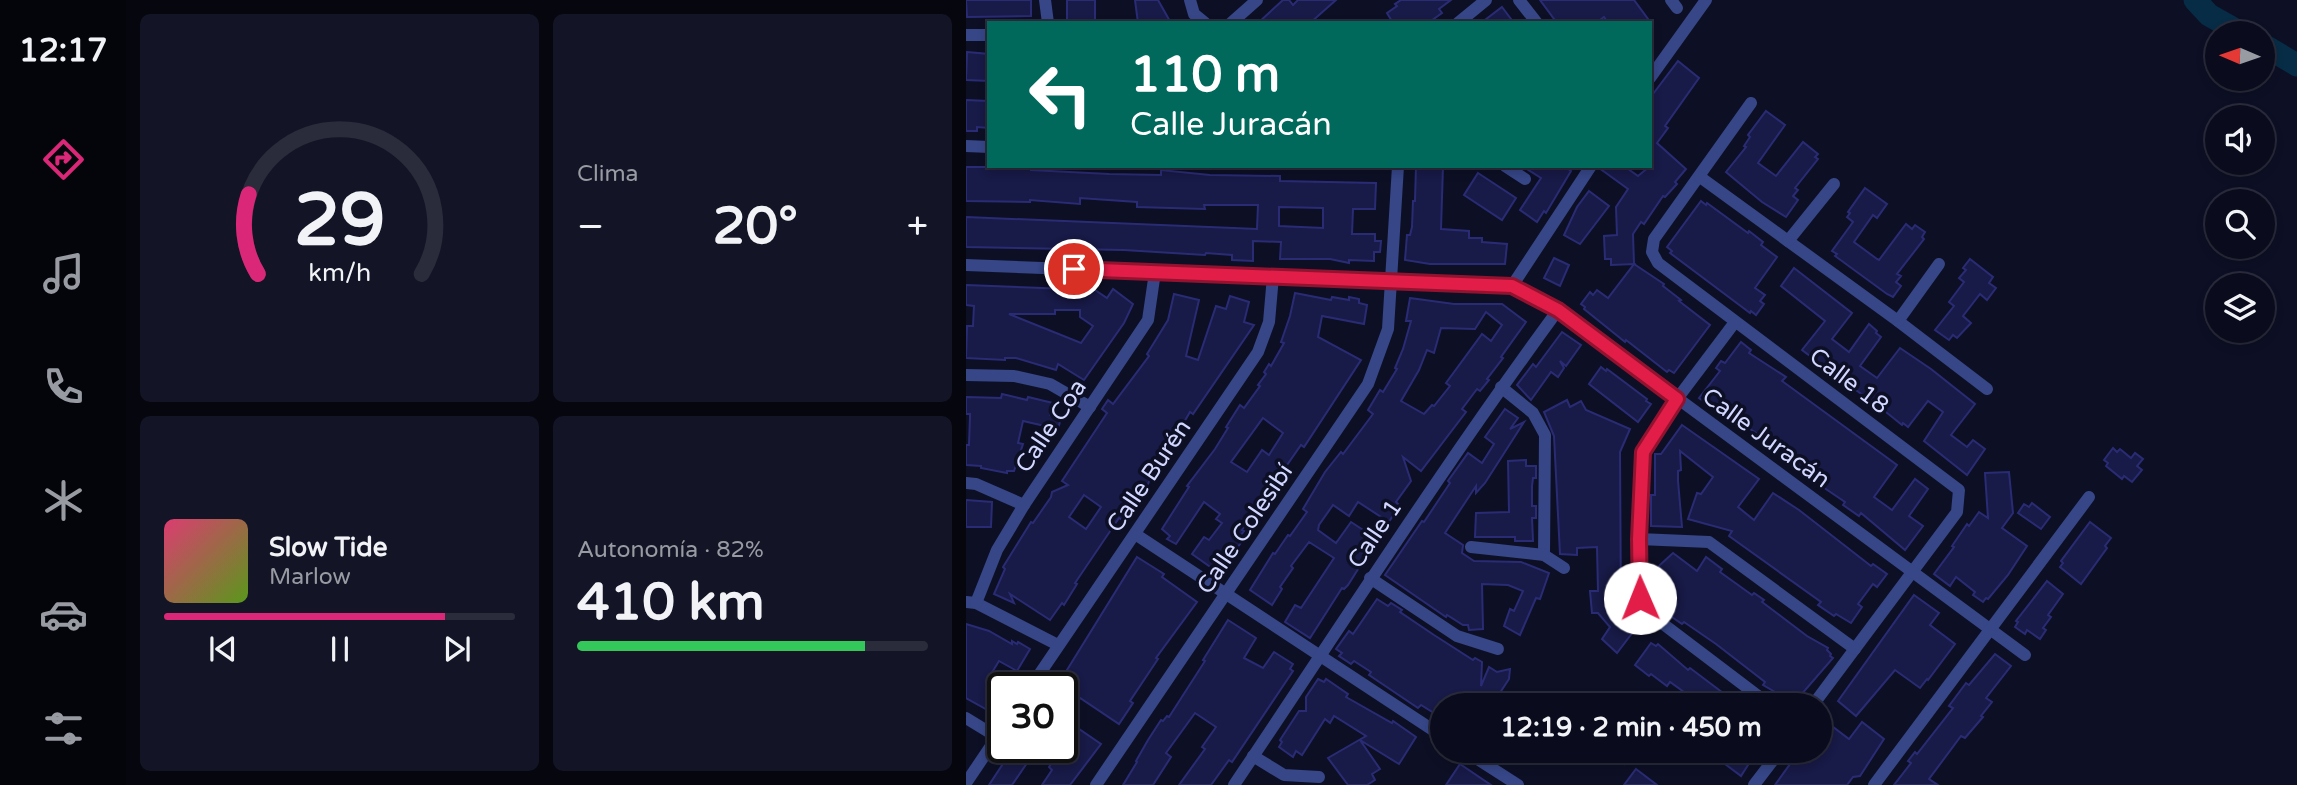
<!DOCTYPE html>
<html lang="es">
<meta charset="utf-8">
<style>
:root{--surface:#0a0b1c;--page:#131425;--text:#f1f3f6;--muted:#999ba3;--line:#2a2b3b;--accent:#db2777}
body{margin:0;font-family:"Varela Round",sans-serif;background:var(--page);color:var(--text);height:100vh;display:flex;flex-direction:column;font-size:26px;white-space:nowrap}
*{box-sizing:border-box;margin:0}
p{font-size:23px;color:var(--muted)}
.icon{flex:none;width:38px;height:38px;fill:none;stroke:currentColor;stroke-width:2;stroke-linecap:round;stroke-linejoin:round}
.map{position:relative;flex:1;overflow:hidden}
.side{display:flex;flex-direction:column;gap:14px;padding:14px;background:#06060f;width:840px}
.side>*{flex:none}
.banner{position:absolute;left:21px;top:21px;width:665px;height:147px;border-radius:0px;box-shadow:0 4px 10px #0003,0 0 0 2px var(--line);background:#00695c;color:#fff;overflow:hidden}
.needle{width:46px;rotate:272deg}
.controls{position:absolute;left:1239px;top:21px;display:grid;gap:14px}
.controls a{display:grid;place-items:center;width:70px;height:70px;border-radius:50%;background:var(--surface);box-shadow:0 4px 10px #0003,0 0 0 2px var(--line);font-size:35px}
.speed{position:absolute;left:21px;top:672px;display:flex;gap:14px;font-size:35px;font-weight:700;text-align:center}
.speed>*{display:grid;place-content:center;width:91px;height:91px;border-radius:50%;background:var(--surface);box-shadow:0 4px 10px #0003,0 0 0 2px var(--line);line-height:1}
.speed .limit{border:4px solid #111;border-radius:10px;background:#fff;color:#111}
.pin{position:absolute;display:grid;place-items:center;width:60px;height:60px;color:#fff;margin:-30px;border:4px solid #fff;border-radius:50%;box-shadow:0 2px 7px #0007}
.me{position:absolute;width:77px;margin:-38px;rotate:359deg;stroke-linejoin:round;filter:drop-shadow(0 0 5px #0008)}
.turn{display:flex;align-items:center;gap:24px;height:147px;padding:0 28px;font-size:32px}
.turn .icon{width:91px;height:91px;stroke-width:2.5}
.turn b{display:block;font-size:49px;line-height:60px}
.big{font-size:52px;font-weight:700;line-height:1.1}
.side .card{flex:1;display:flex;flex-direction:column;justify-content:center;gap:10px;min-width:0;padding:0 24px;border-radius:10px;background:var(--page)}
.side .dial{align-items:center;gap:0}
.dial svg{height:182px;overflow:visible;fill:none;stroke:var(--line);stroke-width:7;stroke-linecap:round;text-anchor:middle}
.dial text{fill:var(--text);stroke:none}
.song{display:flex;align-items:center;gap:21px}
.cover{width:84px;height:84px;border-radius:10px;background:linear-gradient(135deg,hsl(340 70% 55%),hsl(90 70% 35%))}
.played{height:7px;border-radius:4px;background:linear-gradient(90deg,var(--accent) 80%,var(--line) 80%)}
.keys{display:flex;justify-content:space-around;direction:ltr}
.heat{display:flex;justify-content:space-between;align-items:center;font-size:38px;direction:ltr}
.charge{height:10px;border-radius:5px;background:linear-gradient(90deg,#34c759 82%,var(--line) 0)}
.side .tiles{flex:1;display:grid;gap:14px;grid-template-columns:repeat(2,1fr)}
.trip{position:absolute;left:464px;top:693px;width:402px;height:70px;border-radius:35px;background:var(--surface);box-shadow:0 4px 10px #0003,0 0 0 2px var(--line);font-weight:700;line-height:70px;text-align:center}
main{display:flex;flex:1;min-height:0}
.tab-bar{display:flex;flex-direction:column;width:126px;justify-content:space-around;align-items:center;background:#04040b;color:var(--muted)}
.tab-bar .icon{width:49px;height:49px}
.tab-bar .on{color:var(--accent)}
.tab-bar b{font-size:32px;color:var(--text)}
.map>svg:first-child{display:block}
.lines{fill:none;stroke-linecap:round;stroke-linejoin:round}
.river{stroke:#072c45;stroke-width:23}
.building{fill:#181a47;stroke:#292c74;stroke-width:2;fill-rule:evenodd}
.street{stroke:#364687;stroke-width:12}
.route-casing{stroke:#92132f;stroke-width:18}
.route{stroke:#e11d48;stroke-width:12}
.labels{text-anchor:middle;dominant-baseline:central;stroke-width:7;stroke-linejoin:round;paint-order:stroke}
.street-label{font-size:24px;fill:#d2d7ff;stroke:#0d0f25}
</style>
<main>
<nav class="tab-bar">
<b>12:17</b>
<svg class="icon on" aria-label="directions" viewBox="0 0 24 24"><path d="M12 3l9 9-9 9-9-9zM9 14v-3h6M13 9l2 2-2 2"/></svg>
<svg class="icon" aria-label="music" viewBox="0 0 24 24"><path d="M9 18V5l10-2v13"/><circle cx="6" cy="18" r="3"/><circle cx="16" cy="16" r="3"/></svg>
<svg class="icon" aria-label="phone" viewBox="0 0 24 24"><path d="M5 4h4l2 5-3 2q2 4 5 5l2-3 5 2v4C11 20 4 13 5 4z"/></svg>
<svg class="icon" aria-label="climate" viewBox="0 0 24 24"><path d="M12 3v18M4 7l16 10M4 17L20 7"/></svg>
<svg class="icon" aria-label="car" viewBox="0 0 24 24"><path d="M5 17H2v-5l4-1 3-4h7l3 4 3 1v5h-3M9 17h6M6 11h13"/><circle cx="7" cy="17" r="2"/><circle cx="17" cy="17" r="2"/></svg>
<svg class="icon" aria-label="filters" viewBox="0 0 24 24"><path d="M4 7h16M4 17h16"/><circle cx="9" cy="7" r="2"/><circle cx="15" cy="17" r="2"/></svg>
</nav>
<section class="side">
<div class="tiles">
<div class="card dial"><svg viewBox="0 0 100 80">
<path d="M14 69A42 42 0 1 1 86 69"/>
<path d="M14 69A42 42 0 0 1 10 34" stroke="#db2777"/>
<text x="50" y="56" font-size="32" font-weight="700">29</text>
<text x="50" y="72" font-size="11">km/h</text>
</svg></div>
<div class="card"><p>Clima</p>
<div class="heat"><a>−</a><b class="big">20°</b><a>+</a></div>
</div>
<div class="card">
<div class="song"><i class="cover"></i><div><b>Slow Tide</b><p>Marlow</p></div></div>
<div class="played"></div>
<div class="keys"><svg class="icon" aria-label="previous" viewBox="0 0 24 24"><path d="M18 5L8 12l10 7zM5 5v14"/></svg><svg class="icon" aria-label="pause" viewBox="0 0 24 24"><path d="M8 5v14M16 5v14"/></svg><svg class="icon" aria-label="next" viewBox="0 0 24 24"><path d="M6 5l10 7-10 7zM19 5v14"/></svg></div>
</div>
<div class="card"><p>Autonomía · 82%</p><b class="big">410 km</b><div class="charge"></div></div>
</div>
</section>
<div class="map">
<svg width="1331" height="785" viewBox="0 0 1331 785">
<rect width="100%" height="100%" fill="#0d0f25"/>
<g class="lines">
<g class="river">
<polyline points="1229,0 1243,15 1275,33"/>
<polyline points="1297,45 1331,65"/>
</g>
</g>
<g class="building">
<polygon points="0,0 65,0 65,16 1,17"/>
<rect x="101" y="0" width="28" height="23"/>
<polygon points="169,0 192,0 205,23 172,23"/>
<polygon points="317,0 323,0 327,5 332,0 370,0 344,23 292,23"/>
<polygon points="435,0 485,0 473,9 476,13 462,23 427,23 421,13 431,6 429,4"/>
<polygon points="574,0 668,0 685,23 642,23 638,17 630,23 591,23"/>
<polygon points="536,7 548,23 515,23"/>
<polygon points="1,52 23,54 23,81 0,80"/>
<polygon points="712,61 733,78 699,126 702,128 691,143 720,169 709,182 711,184 699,197 697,196 678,224 675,222 667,234 668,264 698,284 697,286 715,300 713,301 744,325 708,373 703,370 701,372 660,340 659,342 618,309 619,307 615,304 624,292 627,295 631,290 642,298 668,264 645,265 645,259 639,259 638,236 651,235 650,207 662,189 633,168 634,166 658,166 672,176 684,166 684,98"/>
<polygon points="0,100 23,101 23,128 11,127 11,131 0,131"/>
<polygon points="800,111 819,125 792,163 810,176 837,142 852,154 849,157 852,159 829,188 832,190 827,196 832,200 820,217 796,202 760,172 780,147 778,146 784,137 782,135"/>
<polygon points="450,166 477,166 475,229 503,231 503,238 516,238 516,242 541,244 539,264 464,264 439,260 441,235 444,235 446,227 447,201 449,201"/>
<polygon points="556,166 598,166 605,171 580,213 578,211 571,222 554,210 575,178"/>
<path d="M0,167H65V170L143,174L195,175V170L244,175L314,176V181L410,183L409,209H387L386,234H409V241H415L414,252H408V261L383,260V263L364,259H314L315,242L287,241V261L266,260V255L240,253L239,255L158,250L0,247V217L291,229L292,205H238L239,209L171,207V202L114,198V204L64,200V202L0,201ZM313,207L357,208V228L313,226Z"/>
<polygon points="512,173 550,198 536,220 498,195"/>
<polygon points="899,188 921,204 911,218 907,215 888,242 911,259 913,260 940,224 946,229 949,225 959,232 956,237 958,239 931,274 935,276 930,282 935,286 927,297 921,294 869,256 871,254 866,251 887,222 881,217 884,213 882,212"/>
<polygon points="623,191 643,206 614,244 598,235 611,207"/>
<polygon points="735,201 740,205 741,203 782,233 783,231 797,242 795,245 811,257 789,288 799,295 794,301 798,304 790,315 785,311 784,313 704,253 706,251 701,247"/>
<polygon points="588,258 603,265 594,286 578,278"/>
<polygon points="1004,259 1027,277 1023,283 1030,288 1021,300 1014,294 997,316 1005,323 991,338 987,335 983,340 969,330 988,306 983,302 998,282 993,278 1000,270 997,268"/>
<polygon points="828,268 886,313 866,339 883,352 903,324 911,331 910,333 915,337 894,366 911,378 934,348 965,369 1009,404 985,435 1001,447 1007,440 1019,449 1001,475 958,441 977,412 962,401 942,427 937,423 936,425 899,395 898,396 836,350 859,321 815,286"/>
<path d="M0,285L129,290L141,298L147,289L167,304L158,323L118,380L92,364L90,370L50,358H39V360L0,358L1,326H7L8,306L0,305ZM89,310H114V317L127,326L115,343L43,314H89Z"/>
<path d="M329,293L365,300L366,297L383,300V297L393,299V303L401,305L398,324L356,316L352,337L395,360L338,447L335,445L303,491L307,493L296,510L291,508L276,530L278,531L275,535L279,537L253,573L226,554L238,537L243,540L256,523L250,519L254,514L238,502L210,544L201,539L204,536L196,529L221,490L223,487L221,486L249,449L262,428L260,427L274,405L278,408L294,386L292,385L300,374L298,372L303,364L305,366L318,343L315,342L324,316ZM297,418L317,433L303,455L296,450L281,472L265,462Z"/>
<path d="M208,294L233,300L220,356L232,360L250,306L260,309L264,296L283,302L278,322L288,325L227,414L224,412L198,456L195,455L180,477L184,479L182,484L158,521L153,518L109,583L111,584L98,605L96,603L84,620L44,594L48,603L28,594L39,569L37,567L65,522L67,523L85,497L86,492L102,485L96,481L141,413L136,409L142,400L147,404L183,356L181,354L202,320ZM118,495L135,507L120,529L103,517Z"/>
<path d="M444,298L488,304H536L560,322L535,357L537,358L521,379L523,380L514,391L511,389L496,409L500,412L455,471L437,457L445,481L430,502L433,505L423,522L392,502L383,516L367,505L353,525L352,530L370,543L385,522L408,537L397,553L401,555L382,585L378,589L376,588L344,638L319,622L329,605L335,608L368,558L343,542L325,566L327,568L314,587L316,589L306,605L284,590L307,553L309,554L322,535L324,536L341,512L337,509L359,472L375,452L377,454L407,414L402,410L414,390L417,392L431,369L429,368L437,349L445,321H440ZM520,312L536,325L525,341L516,334L480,383L484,386L468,406L466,405L458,414L435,401L453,370L461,350L468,353L475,328L509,329Z"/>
<polygon points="596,332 615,345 600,366 594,361 598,368 592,377 585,372 565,400 551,385 567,364 570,367"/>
<polygon points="775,342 785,350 783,353 820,377 816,381 931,465 908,497 926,510 949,479 962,489 943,516 957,526 939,550 895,513 893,516 877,505 879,502 848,481 849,479 831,466 797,444 800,440 777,424 776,425 750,406 748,409 733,398 754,371 750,368 755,361 759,363"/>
<polygon points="635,367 640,371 641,369 681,399 680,401 685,404 672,422 623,384"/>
<polygon points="36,394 61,400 62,397 87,403 84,415 95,418 92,429 57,421 52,443 57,444 48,471 41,471 41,473 15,468 15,466 0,465 0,445 3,445 4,417 4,414 0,414 0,397 35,398"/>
<polygon points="601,400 604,407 615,401 620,410 664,429 654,452 655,617 670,628 651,653 636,639 644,627 632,613 626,613 624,591 632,591 631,547 611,548 611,555 594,554 588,436 578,412"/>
<polygon points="539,409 552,418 544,429 558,422 519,483 510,493 510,486 479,533 497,545 496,553 508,561 555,562 583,573 574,599 570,598 554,635 538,626 544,609 548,611 557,591 542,585 516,584 517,629 503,630 502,625 497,625 481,615 480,617 419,575 456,521 458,522 484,483 482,481 502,453 516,463 528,444 519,437"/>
<polygon points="716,425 793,479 772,507 788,520 807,493 833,510 905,566 907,564 921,574 911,587 907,584 892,604 896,607 885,623 870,614 868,616 852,605 855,602 763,536 766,531 722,519 731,493 735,494 747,477 714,451 715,470 712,471 712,481 716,527 685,526 685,495 689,495 689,454 695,454"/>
<polygon points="1147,448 1151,452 1154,449 1165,458 1169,453 1177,459 1171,466 1176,470 1166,482 1158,476 1156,479 1140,466 1142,463 1138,460"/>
<polygon points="560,460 560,466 570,466 570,478 567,478 566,486 566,506 570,506 570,518 566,518 567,541 549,541 549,537 509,537 510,513 543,512 542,461"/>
<polygon points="1043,472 1047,513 1036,528 1061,546 1042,575 1022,599 1020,598 1017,602 1007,595 1009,592 990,577 984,586 968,574 988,547 986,546 1001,524 1003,526 1013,512 1022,518 1019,473"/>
<polygon points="0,500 26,502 25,527 0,527"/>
<polygon points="1066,503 1084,517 1075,529 1052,513 1058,504 1063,507"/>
<polygon points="1124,522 1145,538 1139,546 1141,548 1115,584 1094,567 1097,563 1095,561"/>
<polygon points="707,553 731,571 740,557 756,569 754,572 786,595 788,593 798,600 796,602 841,636 862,648 861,650 865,654 864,656 867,658 828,703 797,685 799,682 750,644 718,622 716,624 700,613 709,601 684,579 694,565"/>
<polygon points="171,557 198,574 196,577 231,602 190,658 192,659 164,701 167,703 153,724 114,698 100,720 135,744 104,785 76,785 86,770 83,767 90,756 75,747 96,747 96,678"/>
<polygon points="1081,581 1097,594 1082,615 1085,617 1077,628 1080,630 1074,639 1061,630 1059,634 1049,627 1052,622 1050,621"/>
<polygon points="948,595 973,613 964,625 989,644 962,680 961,679 954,688 929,670 890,716 872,701"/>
<polygon points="411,599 422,606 425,603 436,610 434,612 468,635 507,660 509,658 516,662 515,686 523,667 531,672 544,669 543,679 526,705 476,705 476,718 455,705 452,708 403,675 405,672 388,661 385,664 373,656 376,653 370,649 383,631 387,634"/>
<polygon points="262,620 290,638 278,658 297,668 308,652 327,664 324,669 327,671 319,683 266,762 263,760 245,785 213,785 239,749 236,747 250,727 229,713 200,753 205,757 187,785 157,785 171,762 170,761 182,740 195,720 197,721 201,716 203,717 239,661 237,660"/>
<polygon points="0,624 23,631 46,644 46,641 51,644 52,642 64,649 51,671 33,661 22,679 27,681 23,688 37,695 33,705 30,703 25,712 0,698"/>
<polygon points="685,643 690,646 692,644 722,670 724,668 773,705 726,705 729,700 704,682 701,686 685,674 683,676 669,665"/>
<polygon points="1029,654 1045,666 1020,698 1026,702 1015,716 1017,717 999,738 995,736 963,779 972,785 928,785 945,763 942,761 949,752 951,754 987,708 983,706 1000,683 1003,685"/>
<polygon points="352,679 358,682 360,679 382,694 380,697 426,723 427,721 450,737 433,764 394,740 414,769 406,774 409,780 401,785 382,785 362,758 400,736 368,716 364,723 359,719 336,755 330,751 327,757 313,747 316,742 314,740 333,711 340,711 340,697"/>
<polygon points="854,717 883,739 896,722 918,739 894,776 887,777 881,785 809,785 824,764 822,762 830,751 854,751"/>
<polygon points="48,747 72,747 46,785 23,785"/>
<polygon points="640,751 667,751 658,764"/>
<polygon points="763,751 791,751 775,776 755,761"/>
<polygon points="494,764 525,785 480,785"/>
<polygon points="670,769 691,785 658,785"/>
</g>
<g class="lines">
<g class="street">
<polyline points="79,0 82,23"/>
<polyline points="224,0 228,14 239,23"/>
<polyline points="553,0 571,23"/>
<polyline points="705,0 711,8"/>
<polyline points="265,23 291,0"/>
<polyline points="492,23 520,0"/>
<polyline points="0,35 23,35"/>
<polyline points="684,78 740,0"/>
<polyline points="785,103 688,239 686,252 692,263 993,490 991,512 847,705"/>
<polyline points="0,146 23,147"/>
<polyline points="539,166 559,179"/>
<polyline points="734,177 932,321 1021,389"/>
<polyline points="822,241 868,184"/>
<polyline points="0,265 546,286 592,310 1059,655"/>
<polyline points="546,286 625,166"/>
<polyline points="932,321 973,264"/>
<polyline points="769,322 711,399 677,451 673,539 674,598 680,611 804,705"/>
<polyline points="0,375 48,376 84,384 124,407"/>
<polyline points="535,387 567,413 579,435 578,555"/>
<polyline points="0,483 10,484 58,505"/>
<polyline points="169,534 476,736"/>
<polyline points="673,539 743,542 889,649"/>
<polyline points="505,547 578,555 598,568"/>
<polyline points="404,578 491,636 532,649"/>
<polyline points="0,602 10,603 92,645"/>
<polyline points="10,603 31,550 58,505 182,320 189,272"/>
<polyline points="64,688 292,352 303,322 307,276"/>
<polyline points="0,718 31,737"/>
<polyline points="499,751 552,785"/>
<polyline points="287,756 318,775 353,777"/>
<polyline points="0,783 37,728"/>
<polyline points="130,785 402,384 422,329 432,166"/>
<path d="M268,785C375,626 478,465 592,310"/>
<polyline points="788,785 814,751"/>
<polyline points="908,785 1123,497"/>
</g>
</g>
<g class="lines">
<g class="route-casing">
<polyline id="route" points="108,269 546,286 592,310 711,399 677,452 673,539 674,598"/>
</g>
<use href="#route" class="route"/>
</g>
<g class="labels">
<g class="street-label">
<text transform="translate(883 381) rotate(37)">Calle 18</text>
<text transform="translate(85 426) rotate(-56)">Calle Coa</text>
<text transform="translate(800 438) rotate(36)">Calle Juracán</text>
<text transform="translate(183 476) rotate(-56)">Calle Burén</text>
<text transform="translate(279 529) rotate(-56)">Calle Colesibí</text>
<text transform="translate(409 534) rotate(-56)">Calle 1</text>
</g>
</g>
</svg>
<div class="controls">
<a><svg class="needle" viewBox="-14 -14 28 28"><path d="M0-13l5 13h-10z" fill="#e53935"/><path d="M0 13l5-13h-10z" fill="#999ba3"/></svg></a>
<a><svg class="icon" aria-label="sound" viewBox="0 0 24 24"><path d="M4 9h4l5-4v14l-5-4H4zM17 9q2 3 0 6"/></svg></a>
<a><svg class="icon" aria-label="search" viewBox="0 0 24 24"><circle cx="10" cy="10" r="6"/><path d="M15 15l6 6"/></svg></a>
<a><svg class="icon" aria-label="layers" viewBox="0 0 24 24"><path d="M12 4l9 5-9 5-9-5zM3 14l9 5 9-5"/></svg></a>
</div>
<div class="speed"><div class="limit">30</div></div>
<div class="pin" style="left:108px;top:269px;background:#d93025"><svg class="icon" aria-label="arrive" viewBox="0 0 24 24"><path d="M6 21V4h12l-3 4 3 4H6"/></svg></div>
<svg class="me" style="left:674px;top:598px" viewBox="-20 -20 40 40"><circle r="19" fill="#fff"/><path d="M0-13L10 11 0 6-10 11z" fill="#e11d48"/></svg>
<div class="trip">12:19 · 2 min · 450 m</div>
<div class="banner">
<div class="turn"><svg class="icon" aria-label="left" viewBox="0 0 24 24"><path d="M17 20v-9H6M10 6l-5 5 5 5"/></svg><div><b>110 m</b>Calle Juracán</div></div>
</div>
</div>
</main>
